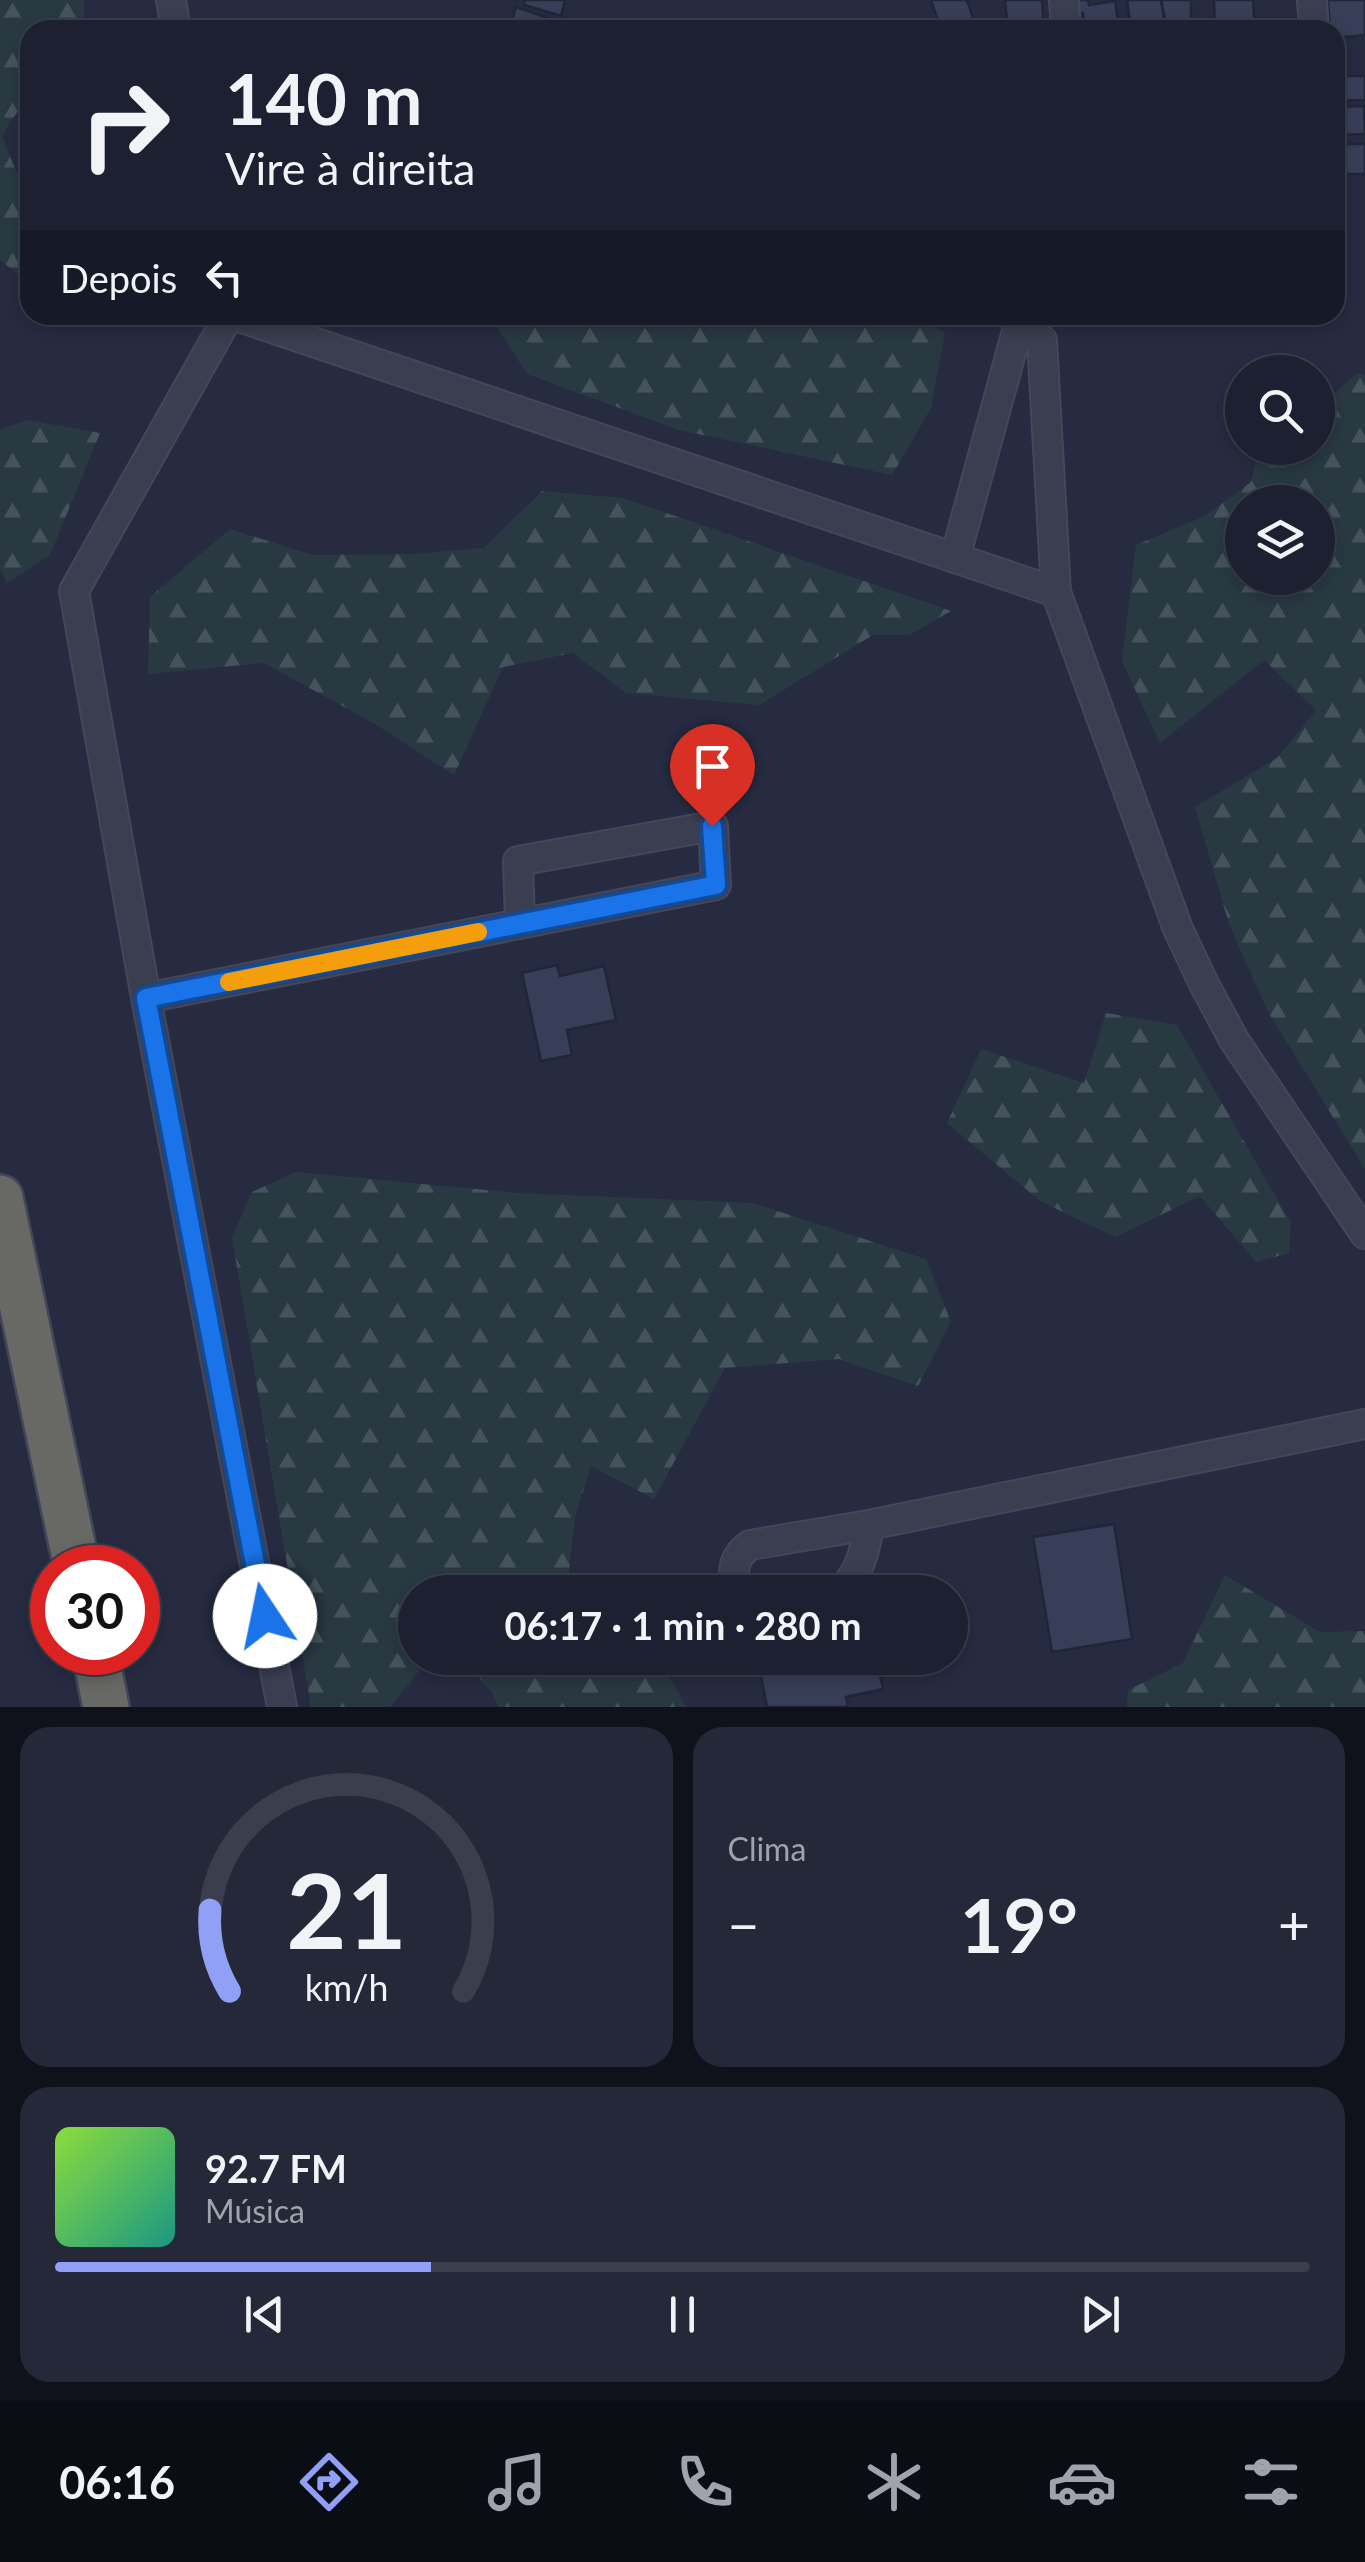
<!DOCTYPE html>
<html lang="pt">
<meta charset="utf-8">
<style>
:root{--surface:#1c2031;--page:#252839;--text:#f1f3f6;--muted:#a0a3ab;--line:#3a3e4d;--accent:#90a0f7}
body{margin:0;font-family:Lato,sans-serif;background:var(--page);color:var(--text);height:100vh;display:flex;flex-direction:column;font-size:38px;white-space:nowrap}
*{box-sizing:border-box;margin:0}
p{font-size:32px;color:var(--muted)}
.icon{flex:none;width:55px;height:55px;fill:none;stroke:currentColor;stroke-width:2;stroke-linecap:round;stroke-linejoin:round}
.map{position:relative;height:1707px;overflow:hidden}
.panel{display:flex;flex-direction:column;gap:20px;padding:20px;background:#0f121b;flex:1}
.panel>*{flex:none}
.hud{position:absolute;left:20px;top:20px;width:1325px;height:305px;border-radius:30px;box-shadow:0 5px 15px #0003,0 0 0 2px var(--line);background:#1c2031;color:var(--text);overflow:hidden}
.controls{position:absolute;left:1225px;top:355px;display:grid;gap:20px}
.controls a{display:grid;place-items:center;width:110px;height:110px;border-radius:50%;background:var(--surface);box-shadow:0 5px 15px #0003,0 0 0 2px var(--line);font-size:50px}
.speed{position:absolute;left:30px;top:1545px;display:flex;gap:20px;font-size:50px;font-weight:700;text-align:center}
.speed>*{display:grid;place-content:center;width:130px;height:130px;border-radius:50%;background:var(--surface);box-shadow:0 5px 15px #0003,0 0 0 2px var(--line);line-height:1}
.speed .limit{border:15px solid #d22;background:#fff;color:#111}
.pin{position:absolute;display:grid;place-items:center;width:85px;height:85px;color:#fff;margin:-102px -42px;border-radius:50% 50% 50% 0;rotate:-45deg;box-shadow:0 0 10px #0007}
.pin .icon{rotate:45deg}
.me{position:absolute;width:110px;margin:-55px;rotate:349deg;stroke-linejoin:round;filter:drop-shadow(0 0 8px #0008)}
.turn{display:flex;align-items:center;gap:35px;height:210px;padding:0 40px;font-size:45px}
.turn .icon{width:130px;height:130px;stroke-width:2.5}
.turn b{display:block;font-size:70px;line-height:85px}
.then{display:flex;align-items:center;height:95px;padding:0 40px;background:#0003;gap:20px;font-size:38px}
.big{font-size:75px;font-weight:700;line-height:1.1}
.panel .widget{flex:1;display:flex;flex-direction:column;justify-content:center;gap:15px;min-width:0;padding:0 35px;border-radius:30px;background:var(--page)}
.panel .dial{align-items:center;gap:0}
.dial svg{height:260px;overflow:visible;fill:none;stroke:var(--line);stroke-width:7;stroke-linecap:round;text-anchor:middle}
.dial text{fill:var(--text);stroke:none}
.song{display:flex;align-items:center;gap:30px}
.cover{width:120px;height:120px;border-radius:15px;background:linear-gradient(135deg,hsl(90 70% 55%),hsl(170 70% 35%))}
.played{height:10px;border-radius:5px;background:linear-gradient(90deg,var(--accent) 30%,var(--line) 30%)}
.keys{display:flex;justify-content:space-around;direction:ltr}
.heat{display:flex;justify-content:space-between;align-items:center;font-size:55px;direction:ltr}
.panel .tiles{flex:1;display:grid;gap:20px;grid-template-columns:1fr 1fr}
.widget:last-child{grid-column:span 2}
.trip{position:absolute;left:398px;top:1575px;width:570px;height:100px;border-radius:50px;background:var(--surface);box-shadow:0 5px 15px #0003,0 0 0 2px var(--line);font-weight:700;line-height:100px;text-align:center}
.tabs{display:flex;height:160px;justify-content:space-around;align-items:center;background:#0b0d14;color:var(--muted)}
.tabs .icon{width:70px;height:70px}
.tabs .on{color:var(--accent)}
.tabs b{font-size:45px;color:var(--text)}
.map>svg:first-child{display:block}
.forest{fill:url(#forest-firs);fill-rule:evenodd}
.building{fill:#383e57;stroke:#212538;stroke-width:2.5}
.lines{fill:none;stroke-linecap:round;stroke-linejoin:round}
.minor-casing{stroke:#44475a;stroke-width:32}
.trunk-casing{stroke:#424658;stroke-width:50}
.minor{stroke:#3a3e51;stroke-width:28}
.trunk{stroke:#686864;stroke-width:45}
.route-casing{stroke:#114b97;stroke-width:25}
.route{stroke:#1a73e8;stroke-width:18}
.slow{stroke:#f59e0b;stroke-width:18}
</style>
<div class="map">
<svg width="1365" height="1707" viewBox="0 0 1365 1707">
<defs>
<pattern id="forest-firs" width="22" height="20" patternUnits="userSpaceOnUse" patternTransform="scale(2.5)"><rect width="22" height="20" fill="#283942"/><path d="M5 1l3.5 6h-7zM16 11l3.5 6h-7z" fill="#45545c"/></pattern>
</defs>
<rect width="100%" height="100%" fill="#262b41"/>
<g class="forest">
<polygon points="0,0 84,0 84,30 30,30 30,92 2,136 28,201 23,278 0,260"/>
<polygon points="489,315 910,315 945,332 931,408 892,475 679,430 527,374"/>
<path d="M1358,373L1365,376V1169L1267,1010L1229,924L1195,807L1277,758L1316,710L1264,660L1160,743L1122,661L1136,545L1203,517L1251,482L1259,448H1318V407ZM1242,502H1318V578H1242Z"/>
<polygon points="27,420 100,433 50,555 7,583 0,570 0,430"/>
<polygon points="542,491 623,498 951,611 909,635 873,635 759,705 626,693 573,653 503,667 454,775 375,724 264,663 148,674 150,597 230,529 312,555 413,554 484,548"/>
<polygon points="1106,1013 1177,1025 1291,1223 1289,1253 1256,1262 1200,1196 1115,1237 1040,1201 947,1123 981,1049 1084,1083"/>
<polygon points="296,1172 517,1193 753,1203 926,1259 951,1322 918,1386 839,1359 725,1368 654,1499 591,1466 575,1517 567,1589 621,1589 623,1592 415,1592 415,1658 430,1658 390,1707 311,1707 232,1238 252,1192"/>
<polygon points="1225,1575 1320,1632 1365,1631 1365,1707 1127,1707 1128,1690 1183,1663"/>
<polygon points="462,1658 659,1658 686,1707 499,1707 492,1693"/>
</g>
<g class="building">
<polygon points="525,0 565,0 561,16 524,5"/>
<polygon points="931,0 967,0 977,30 941,30"/>
<polygon points="1005,0 1042,0 1044,30 1008,30"/>
<polygon points="1075,0 1088,0 1089,5 1115,1 1119,30 1086,30 1083,13 1077,14"/>
<polygon points="1127,0 1161,0 1166,30 1131,30"/>
<polygon points="1161,0 1191,0 1191,21 1166,24"/>
<polygon points="1214,0 1253,0 1254,18 1300,18 1300,30 1215,30"/>
<polygon points="1328,0 1365,0 1365,35 1335,38 1335,30 1330,30"/>
<polygon points="516,7 562,23 560,30 509,30"/>
<polygon points="1335,76 1365,76 1365,100 1335,101"/>
<polygon points="1364,106 1365,134 1335,135 1335,107"/>
<rect x="1336" y="144" width="29" height="30"/>
<polygon points="557,965 560,976 604,966 616,1020 567,1030 572,1055 541,1061 522,973"/>
<polygon points="1114,1524 1132,1639 1052,1652 1033,1537"/>
<polygon points="800,1658 876,1658 883,1689 846,1697 848,1706 844,1707 767,1707 759,1666"/>
</g>
<g class="lines">
<g class="minor-casing">
<g id="minor">
<polyline points="171,0 176,30"/>
<polyline points="1064,0 1066,30"/>
<polyline points="1312,0 1314,30"/>
<polyline points="229,315 74,591 146,998 282,1707"/>
<polyline points="233,315 1056,592 1178,929 1204,984 1234,1040 1365,1234"/>
<polyline points="955,558 1017,331 1042,340 1056,592"/>
<polyline points="146,998 716,885 713,826 518,861 520,924"/>
<path d="M737,1592C733,1571 731,1559 750,1545L869,1525L1365,1424"/>
<path d="M840,1592C860,1573 865,1551 869,1525"/>
</g>
</g>
<g class="trunk-casing">
<g id="trunk">
<polyline points="0,1198 77,1568"/>
<polyline points="95,1652 106,1707"/>
</g>
</g>
<use href="#minor" class="minor"/>
<use href="#trunk" class="trunk"/>
</g>
<g class="lines">
<g class="route-casing">
<polyline id="route" points="265,1616 146,998 716,885 712,826"/>
</g>
<use href="#route" class="route"/>
<polyline class="slow" points="229,982 478,932"/>
</g>
</svg>
<div class="controls">
<a><svg class="icon" aria-label="search" viewBox="0 0 24 24"><circle cx="10" cy="10" r="6"/><path d="M15 15l6 6"/></svg></a>
<a><svg class="icon" aria-label="layers" viewBox="0 0 24 24"><path d="M12 4l9 5-9 5-9-5zM3 14l9 5 9-5"/></svg></a>
</div>
<div class="speed"><div class="limit">30</div></div>
<div class="pin" style="left:712px;top:826px;background:#d93025"><svg class="icon" aria-label="arrive" viewBox="0 0 24 24"><path d="M6 21V4h12l-3 4 3 4H6"/></svg></div>
<svg class="me" style="left:265px;top:1616px" viewBox="-20 -20 40 40"><circle r="19" fill="#fff"/><path d="M0-13L10 11 0 6-10 11z" fill="#1a73e8"/></svg>
<div class="trip">06:17 · 1 min · 280 m</div>
<div class="hud">
<div class="turn"><svg class="icon" aria-label="right" viewBox="0 0 24 24"><path d="M7 20v-9h11M14 6l5 5-5 5"/></svg><div><b>140 m</b>Vire à direita</div></div>
<div class="then">Depois<svg class="icon" aria-label="left" viewBox="0 0 24 24"><path d="M17 20v-9H6M10 6l-5 5 5 5"/></svg></div>
</div>
</div>
<section class="panel">
<div class="tiles">
<div class="widget dial"><svg viewBox="0 0 100 80">
<path d="M14 69A42 42 0 1 1 86 69"/>
<path d="M14 69A42 42 0 0 1 8 44" stroke="#90a0f7"/>
<text x="50" y="56" font-size="32" font-weight="700">21</text>
<text x="50" y="72" font-size="11">km/h</text>
</svg></div>
<div class="widget"><p>Clima</p>
<div class="heat"><a>−</a><b class="big">19°</b><a>+</a></div>
</div>
<div class="widget">
<div class="song"><i class="cover"></i><div><b>92.7 FM</b><p>Música</p></div></div>
<div class="played"></div>
<div class="keys"><svg class="icon" aria-label="previous" viewBox="0 0 24 24"><path d="M18 5L8 12l10 7zM5 5v14"/></svg><svg class="icon" aria-label="pause" viewBox="0 0 24 24"><path d="M8 5v14M16 5v14"/></svg><svg class="icon" aria-label="next" viewBox="0 0 24 24"><path d="M6 5l10 7-10 7zM19 5v14"/></svg></div>
</div>
</div>
</section>
<nav class="tabs">
<b>06:16</b>
<svg class="icon on" aria-label="directions" viewBox="0 0 24 24"><path d="M12 3l9 9-9 9-9-9zM9 14v-3h6M13 9l2 2-2 2"/></svg>
<svg class="icon" aria-label="music" viewBox="0 0 24 24"><path d="M9 18V5l10-2v13"/><circle cx="6" cy="18" r="3"/><circle cx="16" cy="16" r="3"/></svg>
<svg class="icon" aria-label="phone" viewBox="0 0 24 24"><path d="M5 4h4l2 5-3 2q2 4 5 5l2-3 5 2v4C11 20 4 13 5 4z"/></svg>
<svg class="icon" aria-label="climate" viewBox="0 0 24 24"><path d="M12 3v18M4 7l16 10M4 17L20 7"/></svg>
<svg class="icon" aria-label="car" viewBox="0 0 24 24"><path d="M5 17H2v-5l4-1 3-4h7l3 4 3 1v5h-3M9 17h6M6 11h13"/><circle cx="7" cy="17" r="2"/><circle cx="17" cy="17" r="2"/></svg>
<svg class="icon" aria-label="filters" viewBox="0 0 24 24"><path d="M4 7h16M4 17h16"/><circle cx="9" cy="7" r="2"/><circle cx="15" cy="17" r="2"/></svg>
</nav>
